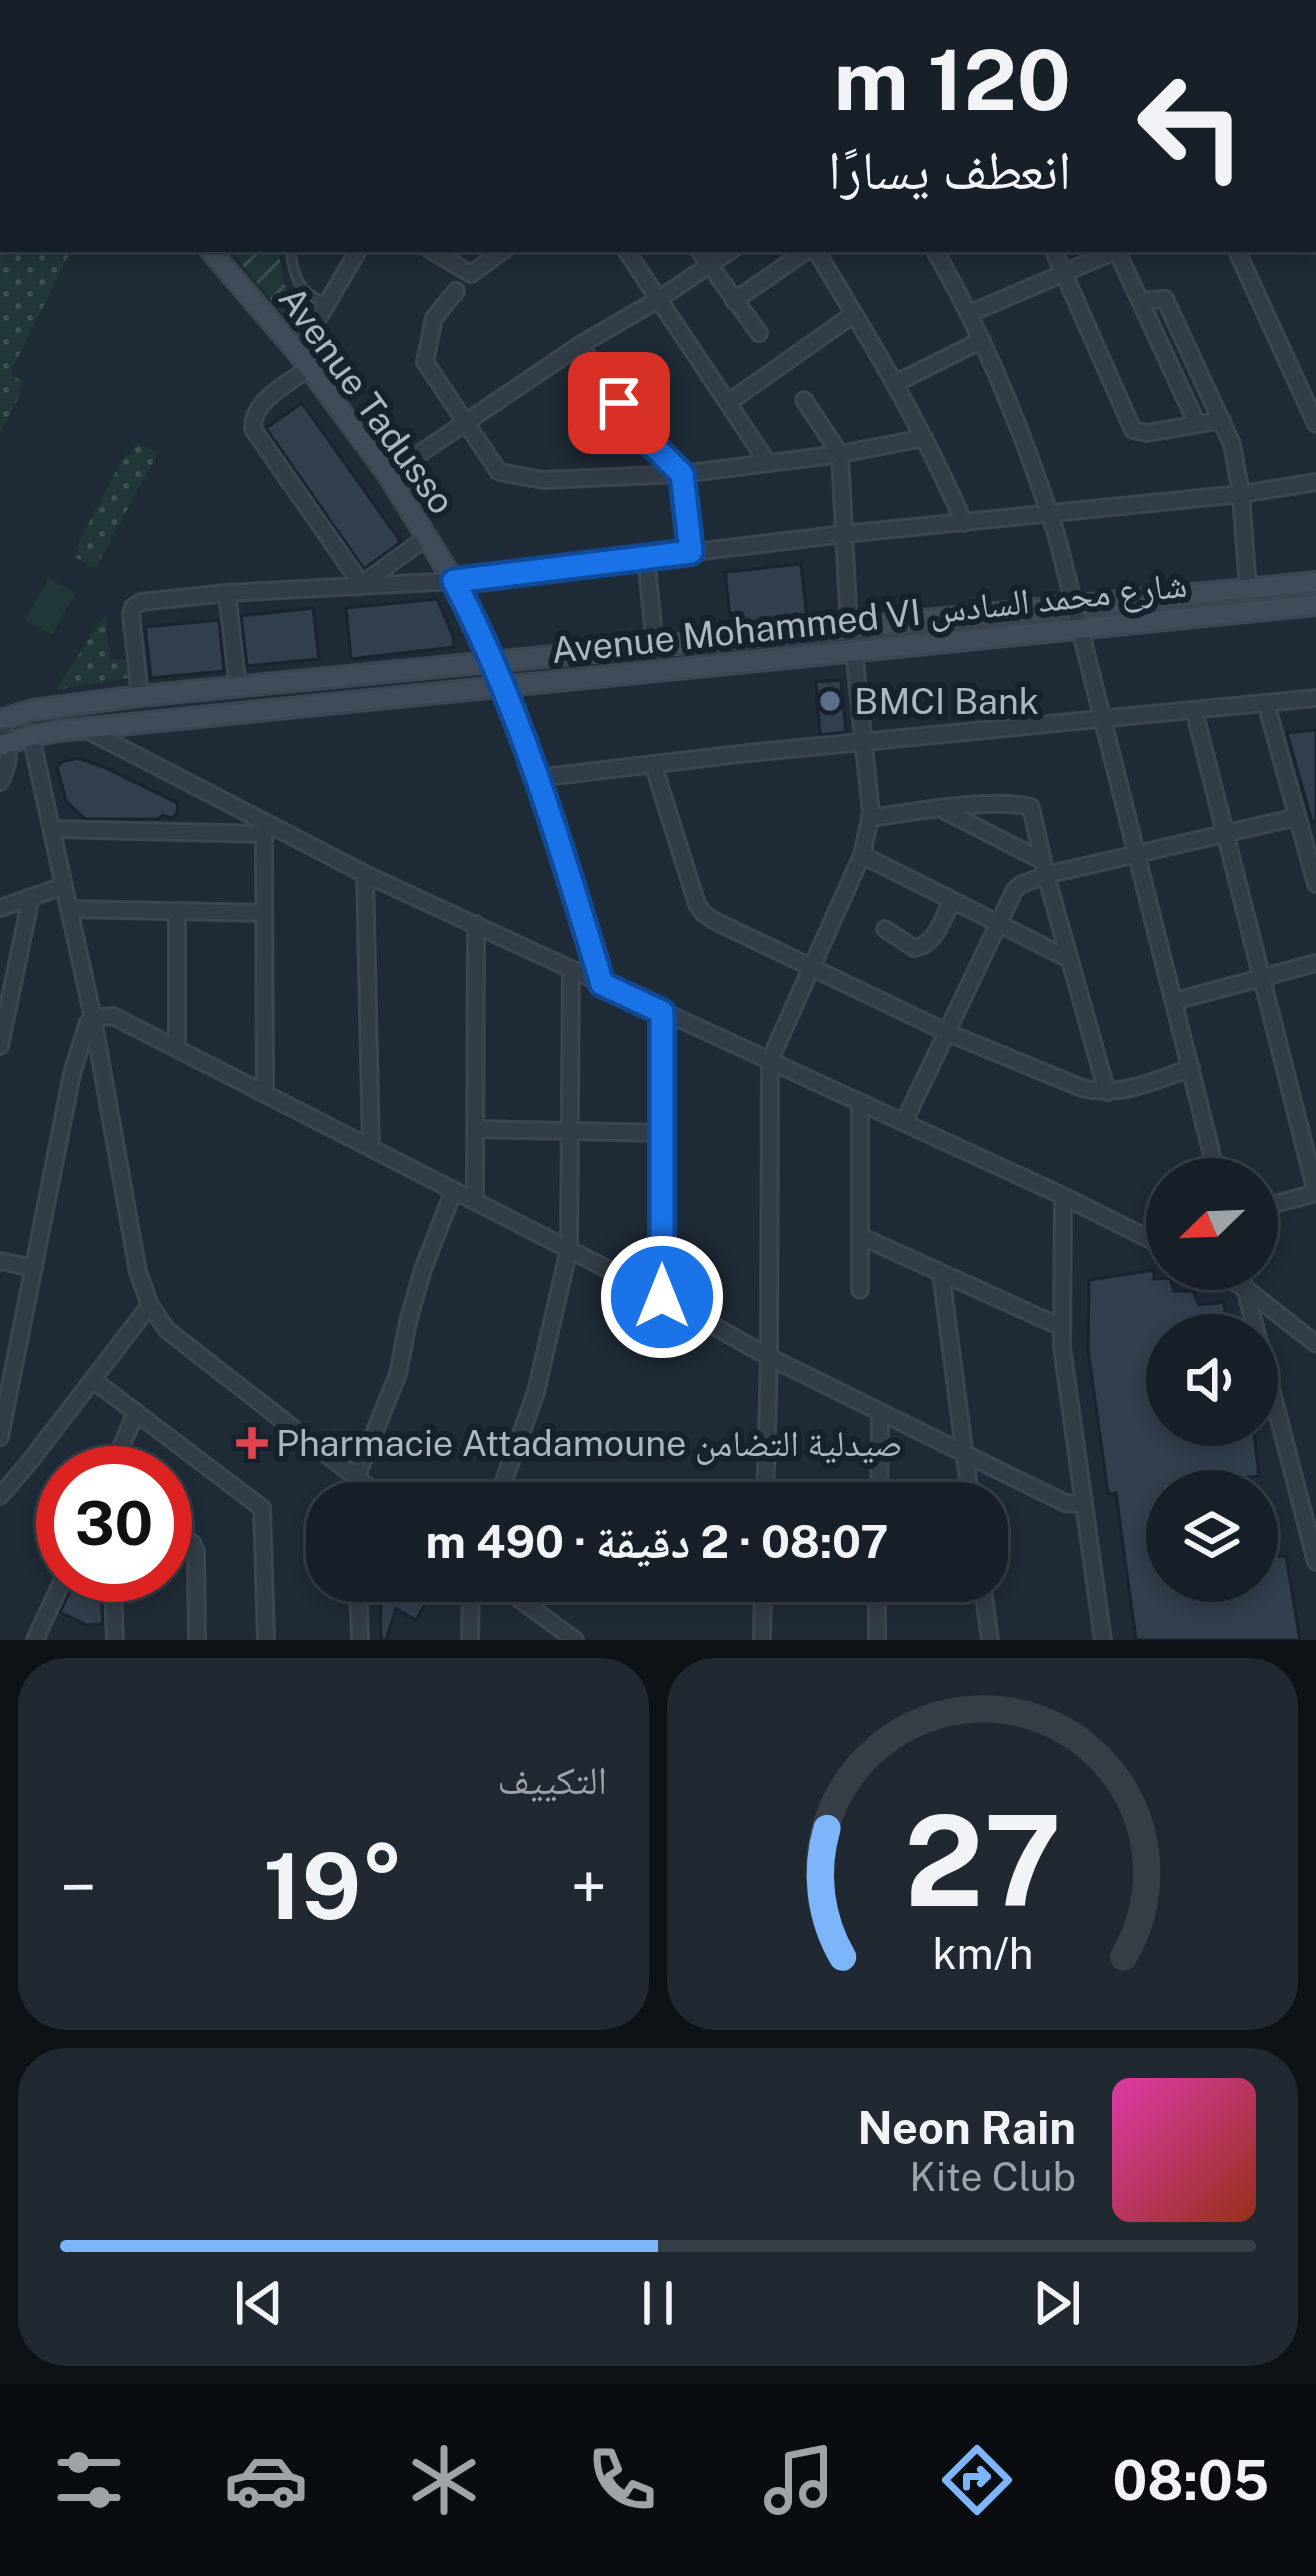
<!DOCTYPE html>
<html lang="ar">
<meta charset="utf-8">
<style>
:root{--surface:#172029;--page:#202831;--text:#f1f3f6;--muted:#9ea3a8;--line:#363e46;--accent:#7cb5fa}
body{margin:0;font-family:"Public Sans","Noto Naskh Arabic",sans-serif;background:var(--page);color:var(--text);direction:rtl;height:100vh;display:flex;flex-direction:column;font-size:45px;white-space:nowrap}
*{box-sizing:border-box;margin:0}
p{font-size:39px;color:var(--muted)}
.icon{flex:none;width:66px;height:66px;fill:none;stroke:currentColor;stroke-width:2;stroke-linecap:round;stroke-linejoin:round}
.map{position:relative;height:1640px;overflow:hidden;direction:ltr}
.sheet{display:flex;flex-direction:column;gap:18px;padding:18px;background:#0d1217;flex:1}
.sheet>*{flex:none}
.guide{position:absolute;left:0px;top:0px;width:1317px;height:252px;box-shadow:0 6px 18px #0003,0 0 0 3px var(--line);direction:rtl;background:#172029;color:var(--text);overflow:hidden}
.needle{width:78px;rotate:247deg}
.buttons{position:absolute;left:1146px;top:1158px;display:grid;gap:24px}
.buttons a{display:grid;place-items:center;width:132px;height:132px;border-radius:50%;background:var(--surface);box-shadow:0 6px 18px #0003,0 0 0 3px var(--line);font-size:60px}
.speed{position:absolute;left:36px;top:1446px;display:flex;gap:24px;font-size:60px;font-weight:700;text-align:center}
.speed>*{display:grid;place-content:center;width:156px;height:156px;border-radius:50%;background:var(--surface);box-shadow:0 6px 18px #0003,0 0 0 3px var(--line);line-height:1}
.speed .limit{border:18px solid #d22;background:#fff;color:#111}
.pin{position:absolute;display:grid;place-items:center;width:102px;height:102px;color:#fff;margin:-51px;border-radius:24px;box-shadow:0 6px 18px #0006}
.me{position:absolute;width:132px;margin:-66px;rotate:0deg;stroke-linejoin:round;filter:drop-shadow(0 0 9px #0008)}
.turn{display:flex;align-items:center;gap:42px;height:252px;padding:0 48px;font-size:54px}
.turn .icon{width:156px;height:156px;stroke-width:2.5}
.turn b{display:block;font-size:84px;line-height:102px}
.big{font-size:90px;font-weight:700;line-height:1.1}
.sheet .card{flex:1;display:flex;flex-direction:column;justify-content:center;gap:18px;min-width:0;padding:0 42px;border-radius:48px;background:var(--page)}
.sheet .dial{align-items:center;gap:0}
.dial svg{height:312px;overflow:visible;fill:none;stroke:var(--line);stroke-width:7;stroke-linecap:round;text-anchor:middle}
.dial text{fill:var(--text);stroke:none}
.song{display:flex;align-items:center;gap:36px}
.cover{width:144px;height:144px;border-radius:18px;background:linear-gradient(135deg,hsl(320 70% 55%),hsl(10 70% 35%))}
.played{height:12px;border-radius:6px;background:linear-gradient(90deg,var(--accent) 50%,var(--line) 50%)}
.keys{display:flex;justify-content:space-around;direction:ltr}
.heat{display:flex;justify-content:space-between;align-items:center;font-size:66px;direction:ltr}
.sheet .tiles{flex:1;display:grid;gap:18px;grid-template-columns:1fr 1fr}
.card:last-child{grid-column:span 2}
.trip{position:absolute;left:306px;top:1482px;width:702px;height:120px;border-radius:48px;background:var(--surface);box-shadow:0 6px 18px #0003,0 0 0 3px var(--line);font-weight:700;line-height:120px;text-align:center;direction:rtl}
.dock{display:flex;height:192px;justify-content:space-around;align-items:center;background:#090d10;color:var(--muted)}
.dock .icon{width:84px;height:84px}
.dock .on{color:var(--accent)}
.dock b{font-size:54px;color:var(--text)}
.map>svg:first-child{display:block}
.grass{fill:url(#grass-dots)}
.park{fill:#213738}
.garden{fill:url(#garden-furrows)}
.building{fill:#313f4e;stroke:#1a242e;stroke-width:3}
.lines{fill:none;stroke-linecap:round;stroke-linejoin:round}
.lane-casing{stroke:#3c4651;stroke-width:12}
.street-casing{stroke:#3c4651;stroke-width:20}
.secondary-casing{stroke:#3c4651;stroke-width:24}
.lane{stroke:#333d47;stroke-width:6}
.street{stroke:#333d47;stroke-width:14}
.secondary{stroke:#404c5a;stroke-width:18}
.route-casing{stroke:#114b97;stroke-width:30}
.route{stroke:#1a73e8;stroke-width:21}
.service-dot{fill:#5c6f8a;stroke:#18222c;stroke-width:4.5}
.health-dot{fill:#e0444e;stroke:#18222c;stroke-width:4.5}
.labels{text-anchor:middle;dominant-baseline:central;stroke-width:12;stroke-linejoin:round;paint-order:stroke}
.street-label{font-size:36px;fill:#acb7c4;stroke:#18222c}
.poi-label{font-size:36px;fill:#acb7c4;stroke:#18222c;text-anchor:start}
</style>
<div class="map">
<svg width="1316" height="1640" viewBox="0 0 1316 1640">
<defs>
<pattern id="grass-dots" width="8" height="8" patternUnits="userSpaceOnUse" patternTransform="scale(3)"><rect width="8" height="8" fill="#213738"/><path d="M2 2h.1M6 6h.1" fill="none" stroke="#3f5253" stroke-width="1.8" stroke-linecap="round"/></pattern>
<pattern id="garden-furrows" width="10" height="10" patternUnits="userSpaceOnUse" patternTransform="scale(3)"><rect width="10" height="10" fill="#213738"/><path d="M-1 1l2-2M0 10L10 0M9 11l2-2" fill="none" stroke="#3f5253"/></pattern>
</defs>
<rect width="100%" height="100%" fill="#1f2b37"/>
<g class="grass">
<polygon points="3,222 3,249 72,249 10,373 23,382 18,391 21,393 0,433 0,228"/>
<polygon points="137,443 158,453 95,569 75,557 80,547 77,545 126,453 130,455"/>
<polygon points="105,614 110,660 125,659 128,678 56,690"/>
</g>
<polygon class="park" points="48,578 76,593 52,635 25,620"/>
<polygon class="garden" points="229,249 278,249 284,284 306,305 295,323 287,319"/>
<g class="building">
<polygon points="302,403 401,542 364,569 266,428"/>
<polygon points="801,564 807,618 731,625 725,572"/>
<polygon points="437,599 453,636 454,647 351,659 346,608"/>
<polygon points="313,608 319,659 247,666 241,616"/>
<polygon points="219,620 224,671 151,678 145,627"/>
<polygon points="841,680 846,732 820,735 816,682"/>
<polygon points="1316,730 1316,821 1312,822 1287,733"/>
<polygon points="78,758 106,768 177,803 178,809 175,816 170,818 163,815 158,819 85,819 66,801 57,767 61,762"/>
<polygon points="1154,1270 1154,1279 1170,1278 1174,1291 1193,1291 1199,1305 1224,1302 1228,1335 1167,1335 1167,1425 1253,1425 1259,1476 1167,1487 1167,1581 1257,1581 1257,1558 1286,1556 1300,1640 1136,1640 1116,1493 1108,1494 1088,1349 1089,1280"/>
<polygon points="77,1576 101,1593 103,1624 87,1625 60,1612"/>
<polygon points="380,1581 438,1581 416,1620 396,1609 386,1640 381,1640"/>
</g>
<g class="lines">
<g class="lane-casing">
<path id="lane" d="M290,249C294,275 297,291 323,302"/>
</g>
<g class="street-casing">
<g id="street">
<polyline points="125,0 127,3"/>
<polyline points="280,0 285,3"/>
<polyline points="524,0 528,3"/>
<polyline points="749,0 752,3"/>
<polyline points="889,0 891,3"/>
<polyline points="1113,0 1115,3"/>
<polyline points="248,3 252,0"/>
<polyline points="395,3 397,0"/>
<polyline points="504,3 506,0"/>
<polyline points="657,3 660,0"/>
<polyline points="1014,3 1020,0"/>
<polyline points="1314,12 1316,11"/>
<polyline points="1314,123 1316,122"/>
<polyline points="429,249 471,274 505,249"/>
<polyline points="625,249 768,463"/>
<polyline points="698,249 759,333"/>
<path d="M815,249C869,338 923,427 964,523"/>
<path d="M934,249C987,341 1025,436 1057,537L1218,1179"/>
<polyline points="1053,249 1133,430 1147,433 1222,420"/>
<polyline points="1116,249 1197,424"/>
<polyline points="1236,249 1316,424"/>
<polyline points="456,291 434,318 425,362 499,472 543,480 682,474 840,454 924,438"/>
<polyline points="734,301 809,249"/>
<polyline points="1141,301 1165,299 1232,444 1241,494 1248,589"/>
<polyline points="971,313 1117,250"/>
<polyline points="580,345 639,431 682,474 691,552"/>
<polyline points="298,353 359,249"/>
<path d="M309,368C288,384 252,400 253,429L355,575L358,587L427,537"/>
<polyline points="896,383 982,340"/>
<polyline points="804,400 840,454 849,628"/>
<polyline points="729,402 854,314"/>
<polyline points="388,475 580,345 659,299 733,249"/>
<polyline points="646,557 655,647"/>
<polyline points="227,593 238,688"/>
<polyline points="503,687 570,876 603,984"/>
<polyline points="140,696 131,614 133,607 141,602 227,593 454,581 844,534 1241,494 1316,482"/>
<polyline points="1266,703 1316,884"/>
<polyline points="1194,710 1316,1192"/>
<path d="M0,723C11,743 11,762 0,782"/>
<polyline points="85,729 365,874 1063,1196 1167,1248"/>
<polyline points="31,736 93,1018 138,1272 150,1305 167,1330 389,1503"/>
<path d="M653,764L697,904L703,913L715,921L946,1032L1082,1088C1121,1098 1155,1080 1191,1068"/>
<polyline points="536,778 748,753 1316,698"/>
<polyline points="945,811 1043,861"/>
<path d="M871,818C911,812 993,797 1031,807L1046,875L1107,1092"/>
<polyline points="52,829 264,834"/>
<polyline points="862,855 1069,959"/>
<polyline points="365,874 371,1148"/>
<polyline points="0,908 64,886"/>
<polyline points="69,909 263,913"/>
<polyline points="177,911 177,1048"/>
<path d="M885,929L914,948C936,945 943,918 952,900"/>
<polyline points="1175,1001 1316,963"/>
<polyline points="662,1012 662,1297"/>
<polyline points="0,1046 31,897"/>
<polyline points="265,1093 264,834 272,827"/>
<polyline points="904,1122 1014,891 1020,885 1046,875 1297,817"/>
<polyline points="475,1129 662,1133"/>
<polyline points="1063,1196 1062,1347 1103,1640"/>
<polyline points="475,1201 476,924"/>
<polyline points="1257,1209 1316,1193"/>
<polyline points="860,1236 1061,1327"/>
<polyline points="0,1261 34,1268"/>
<polyline points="1208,1269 1245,1288 1316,1344"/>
<polyline points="1240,1269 1316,1562"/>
<polyline points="941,1273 971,1503"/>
<polyline points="860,1290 860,1102"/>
<polyline points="93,1380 262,1508 266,1640"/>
<polyline points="0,1437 72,1074 88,1022 93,1018 113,1016 662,1297 769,1357 1065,1503 1083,1504"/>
<polyline points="110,1473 136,1412"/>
<polyline points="0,1496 27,1465 150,1305"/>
<polyline points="356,1503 356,1478 398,1374 408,1322 423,1269 454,1190"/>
<polyline points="496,1503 536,1392 569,1249 571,969"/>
<polyline points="765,1503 769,1357 770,1060 862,855 871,813 854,651"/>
<polyline points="879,1503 880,1412"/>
<polyline points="165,1524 193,1544 196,1552 197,1640"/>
<polyline points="99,1575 113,1589 115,1640"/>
<polyline points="358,1581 360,1640"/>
<polyline points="495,1581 575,1640"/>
<polyline points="982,1581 990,1640"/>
<polyline points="763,1583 877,1584"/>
<polyline points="35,1640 65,1575"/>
<polyline points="470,1640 471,1581"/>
<polyline points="762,1640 763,1581"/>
<polyline points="877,1640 877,1581"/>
</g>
</g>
<g class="secondary-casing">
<g id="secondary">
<polyline points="1218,0 1219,3"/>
<polyline points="1246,0 1247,3"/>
<polyline points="0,2 3,5"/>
<polyline points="1314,146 1316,151"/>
<polyline points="1314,205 1316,209"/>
<polyline points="209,249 298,353 388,475 454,581 497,671"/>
<polyline points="0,720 33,710 140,696 1316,582"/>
<polyline points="0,746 31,736 60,731 1316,605"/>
</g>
</g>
<use href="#lane" class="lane"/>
<use href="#street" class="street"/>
<use href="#secondary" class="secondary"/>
</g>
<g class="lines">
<g class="route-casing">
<path id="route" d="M619,403L638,431L682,474L691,552L454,581C520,707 561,847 602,984L662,1012V1297"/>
</g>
<use href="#route" class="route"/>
</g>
<circle class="service-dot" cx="830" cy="701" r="12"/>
<path class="health-dot" d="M246 1425h12v12h12v12h-12v12h-12v-12h-12v-12h12z"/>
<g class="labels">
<g class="street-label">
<text transform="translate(367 400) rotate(54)">Avenue Tadusso</text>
<text transform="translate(869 617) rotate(-6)">Avenue Mohammed VI شارع محمد السادس</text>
</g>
<g class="poi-label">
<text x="854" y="701">BMCI Bank</text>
<text x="276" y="1443">Pharmacie Attadamoune صيدلية التضامن</text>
</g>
</g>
</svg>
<div class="buttons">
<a><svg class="needle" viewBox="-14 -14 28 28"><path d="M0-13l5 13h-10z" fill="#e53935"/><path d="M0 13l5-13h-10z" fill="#9ea3a8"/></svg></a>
<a><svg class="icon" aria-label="sound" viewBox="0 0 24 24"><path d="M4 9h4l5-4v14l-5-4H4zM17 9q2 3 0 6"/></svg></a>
<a><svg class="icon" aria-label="layers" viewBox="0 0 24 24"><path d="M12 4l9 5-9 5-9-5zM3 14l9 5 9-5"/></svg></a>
</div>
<div class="speed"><div class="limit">30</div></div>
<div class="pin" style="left:619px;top:403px;background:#d93025"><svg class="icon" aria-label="arrive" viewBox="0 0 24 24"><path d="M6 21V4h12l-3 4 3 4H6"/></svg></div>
<svg class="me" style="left:662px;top:1297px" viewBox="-20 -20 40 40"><circle r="17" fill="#1a73e8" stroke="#fff" stroke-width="3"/><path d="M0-11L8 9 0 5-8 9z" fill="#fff"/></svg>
<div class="trip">08:07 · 2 دقيقة · 490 m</div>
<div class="guide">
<div class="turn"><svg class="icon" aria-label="left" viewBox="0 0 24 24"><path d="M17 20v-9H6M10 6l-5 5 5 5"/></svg><div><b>120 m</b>انعطف يسارًا</div></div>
</div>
</div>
<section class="sheet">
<div class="tiles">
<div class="card dial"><svg viewBox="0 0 100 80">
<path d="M14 69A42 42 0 1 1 86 69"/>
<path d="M14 69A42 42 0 0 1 10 36" stroke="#7cb5fa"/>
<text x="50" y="56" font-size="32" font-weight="700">27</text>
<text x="50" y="72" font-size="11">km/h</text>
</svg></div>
<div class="card"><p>التكييف</p>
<div class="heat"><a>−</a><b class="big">19°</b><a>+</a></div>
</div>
<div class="card">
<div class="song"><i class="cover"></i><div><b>Neon Rain</b><p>Kite Club</p></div></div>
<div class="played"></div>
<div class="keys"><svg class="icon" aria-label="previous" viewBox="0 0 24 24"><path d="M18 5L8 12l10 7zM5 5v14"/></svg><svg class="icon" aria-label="pause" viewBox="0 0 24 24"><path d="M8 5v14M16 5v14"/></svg><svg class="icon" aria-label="next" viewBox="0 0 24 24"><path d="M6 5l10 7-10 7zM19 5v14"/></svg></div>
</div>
</div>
</section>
<nav class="dock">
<b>08:05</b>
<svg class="icon on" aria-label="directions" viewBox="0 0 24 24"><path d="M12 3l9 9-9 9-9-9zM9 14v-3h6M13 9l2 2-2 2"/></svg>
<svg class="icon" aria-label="music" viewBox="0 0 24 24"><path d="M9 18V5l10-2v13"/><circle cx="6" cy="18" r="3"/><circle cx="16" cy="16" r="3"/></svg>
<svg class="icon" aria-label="phone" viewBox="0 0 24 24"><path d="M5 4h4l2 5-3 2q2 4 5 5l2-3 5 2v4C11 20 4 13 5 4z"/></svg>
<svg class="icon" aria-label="climate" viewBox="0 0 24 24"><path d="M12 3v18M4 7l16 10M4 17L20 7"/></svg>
<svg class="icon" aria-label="car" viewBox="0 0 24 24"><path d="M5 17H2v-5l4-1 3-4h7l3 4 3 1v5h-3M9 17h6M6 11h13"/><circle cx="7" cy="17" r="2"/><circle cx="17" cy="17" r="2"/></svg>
<svg class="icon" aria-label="filters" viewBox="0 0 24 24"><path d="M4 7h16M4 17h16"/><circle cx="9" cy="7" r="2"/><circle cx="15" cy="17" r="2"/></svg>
</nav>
